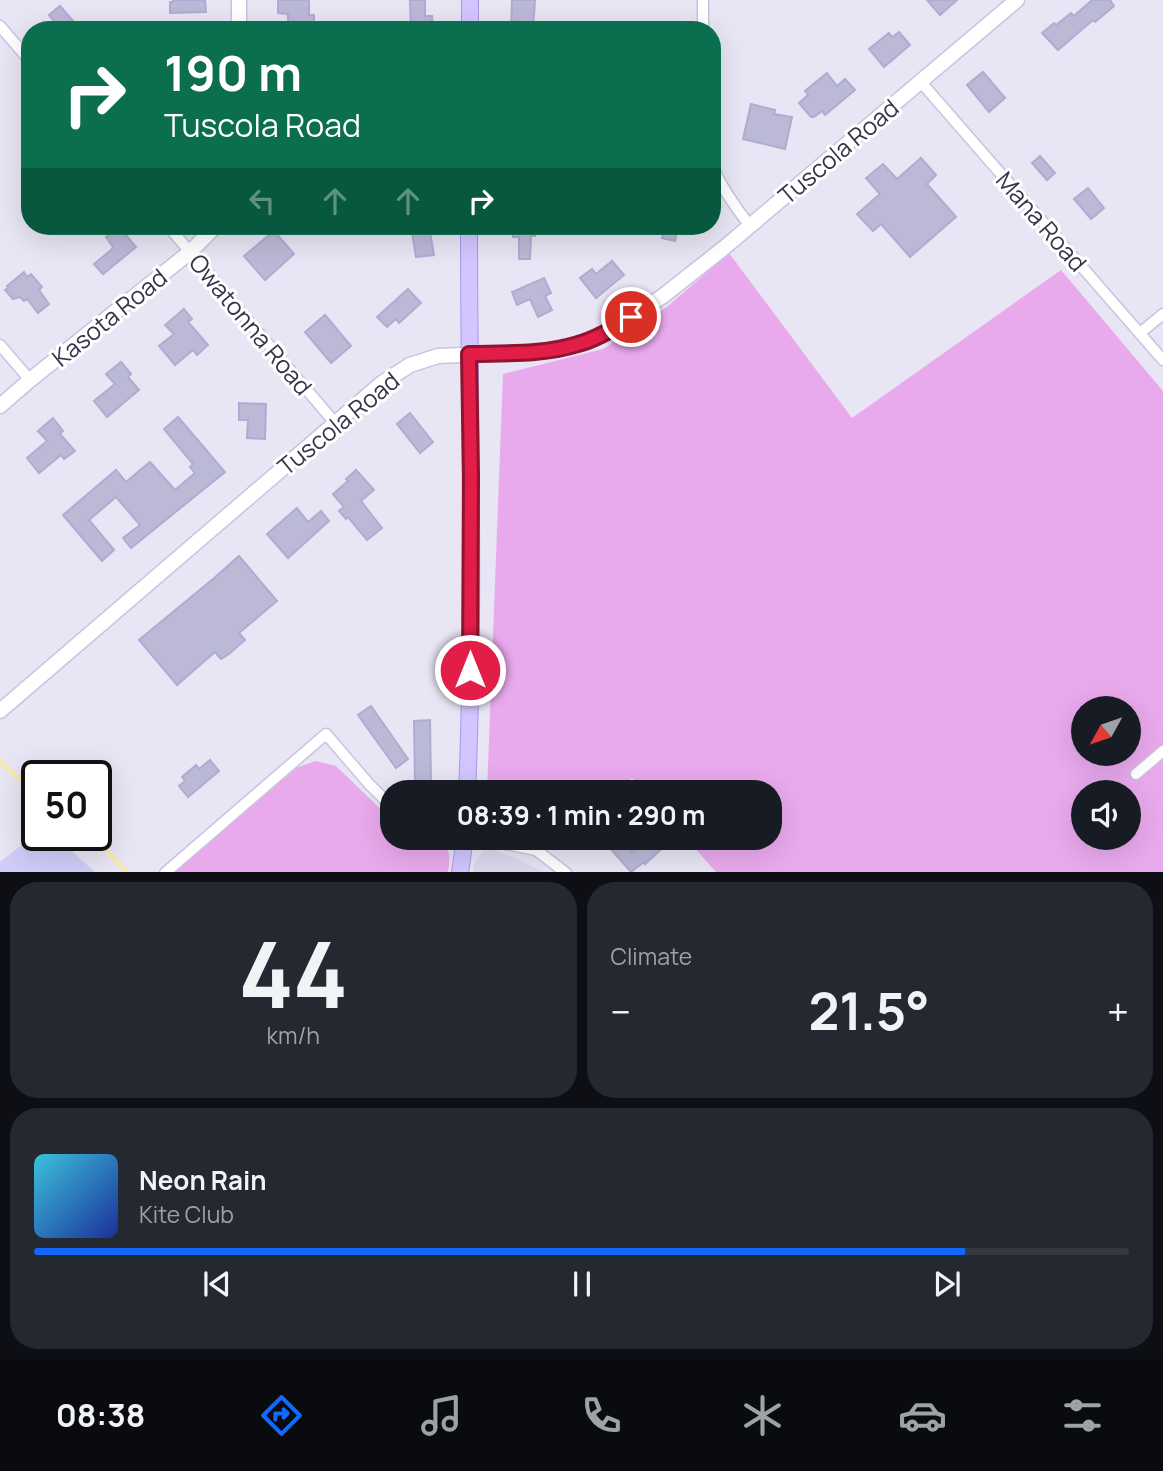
<!DOCTYPE html>
<meta charset="utf-8">
<style>
:root{--surface:#171b24;--page:#242831;--text:#f1f3f6;--muted:#9ea1a6;--line:#363941;--accent:#1268ff}
body{margin:0;font-family:Manrope,sans-serif;background:var(--page);color:var(--text);height:100vh;display:flex;flex-direction:column;font-size:26px;white-space:nowrap}
*{box-sizing:border-box;margin:0}
p{font-size:23px;color:var(--muted)}
.icon{flex:none;width:38px;height:38px;fill:none;stroke:currentColor;stroke-width:2;stroke-linecap:round;stroke-linejoin:round}
.map{position:relative;height:872px;overflow:hidden}
.panel{display:flex;flex-direction:column;gap:10px;padding:10px;background:#0d0f14;flex:1}
.panel>*{flex:none}
.hud{position:absolute;left:21px;top:21px;width:700px;height:214px;border-radius:28px;box-shadow:0 7px 28px #0002;background:#0b6e4f;color:#fff;overflow:hidden}
.needle{width:46px;rotate:230deg}
.tools{position:absolute;left:1071px;top:696px;display:grid;gap:14px}
.tools a{display:grid;place-items:center;width:70px;height:70px;border-radius:50%;background:var(--surface);box-shadow:0 7px 28px #0002;font-size:35px}
.speed{position:absolute;left:21px;top:760px;display:flex;gap:14px;font-size:35px;font-weight:700;text-align:center}
.speed>*{display:grid;place-content:center;width:91px;height:91px;border-radius:50%;background:var(--surface);box-shadow:0 7px 28px #0002;line-height:1}
.speed .limit{border:4px solid #111;border-radius:10px;background:#fff;color:#111}
.pin{position:absolute;display:grid;place-items:center;width:60px;height:60px;color:#fff;margin:-30px;border:4px solid #fff;border-radius:50%;box-shadow:0 2px 7px #0007}
.me{position:absolute;width:77px;margin:-38px;rotate:0deg;stroke-linejoin:round;filter:drop-shadow(0 0 5px #0008)}
.turn{display:flex;align-items:center;gap:24px;height:147px;padding:0 28px;font-size:32px}
.turn .icon{width:91px;height:91px;stroke-width:2.5}
.turn b{display:block;font-size:49px;line-height:60px}
.lanes{display:flex;align-items:center;height:66px;padding:0 28px;background:#0003;justify-content:center;gap:35px;direction:ltr}
.lanes .off{opacity:.35}
.big{font-size:52px;font-weight:700;line-height:1.1}
.panel .card{flex:1;display:flex;flex-direction:column;justify-content:center;gap:10px;min-width:0;padding:0 24px;border-radius:28px;background:var(--page)}
.panel .dial{align-items:center;gap:0}
.dial b{font-size:91px;line-height:1}
.song{display:flex;align-items:center;gap:21px}
.cover{width:84px;height:84px;border-radius:10px;background:linear-gradient(135deg,hsl(190 70% 55%),hsl(230 70% 35%))}
.played{height:7px;border-radius:4px;background:linear-gradient(90deg,var(--accent) 85%,var(--line) 85%)}
.keys{display:flex;justify-content:space-around;direction:ltr}
.heat{display:flex;justify-content:space-between;align-items:center;font-size:38px;direction:ltr}
.panel .tiles{flex:1;display:grid;gap:10px;grid-template-columns:1fr 1fr}
.card:last-child{grid-column:span 2}
.trip{position:absolute;left:380px;top:780px;width:402px;height:70px;border-radius:28px;background:var(--surface);box-shadow:0 7px 28px #0002;font-weight:700;line-height:70px;text-align:center}
.tab-bar{display:flex;height:112px;justify-content:space-around;align-items:center;background:#090b0e;color:var(--muted)}
.tab-bar .icon{width:49px;height:49px}
.tab-bar .on{color:var(--accent)}
.tab-bar b{font-size:32px;color:var(--text)}
.map>svg:first-child{display:block}
.residential{fill:#ddd9f0}
.commercial{fill:#d0cef9}
.green{fill:#e9a9ed;fill-rule:evenodd}
.lines{fill:none;stroke-linecap:round;stroke-linejoin:round}
.stream{stroke:#f8ee9a;stroke-width:3.5}
.building{fill:#bcb9d7;stroke:#afacd3;stroke-width:2}
.minor-casing{stroke:#c8c4df;stroke-width:13}
.tertiary-casing{stroke:#c8c4df;stroke-width:17}
.secondary-casing{stroke:#a997e6;stroke-width:18}
.minor{stroke:#fff;stroke-width:10}
.tertiary{stroke:#fff;stroke-width:14}
.secondary{stroke:#d3c5ff;stroke-width:16}
.route-casing{stroke:#92132f;stroke-width:18}
.route{stroke:#e11d48;stroke-width:12}
.labels{text-anchor:middle;dominant-baseline:central;stroke-width:6;stroke-linejoin:round;paint-order:stroke}
.street-label{font-size:24px;fill:#363448;stroke:#fff}
</style>
<div class="map">
<svg width="1163" height="873" viewBox="0 0 1163 873">
<rect width="100%" height="100%" fill="#e8e5f4"/>
<polygon class="residential" points="492,849 515,858 543,872 473,872 475,862 483,851"/>
<polygon class="commercial" points="37,833 37,835 54,835 95,872 0,872 0,862"/>
<g class="green">
<path d="M729,253L852,418L1061,270L1163,391V872H716L686,838H770V793H646L632,778L617,793H487L503,374L603,349L668,306ZM1083,709H1129V754H1083ZM1083,793H1129V838H1083Z"/>
<path d="M316,761L336,766L392,820V838C406,838 439,835 447,849C451,856 449,866 448,872L175,873V869L298,767Z"/>
</g>
<g class="lines">
<g class="stream">
<polyline points="0,761 10,771 37,792"/>
<polyline points="91,835 128,873"/>
</g>
</g>
<g class="building">
<polygon points="173,0 205,0 206,12 170,13 170,2 173,2"/>
<polygon points="278,0 309,0 309,15 314,15 314,27 309,27 309,30 288,30 288,14 278,13"/>
<polygon points="410,0 425,0 425,16 432,16 433,30 411,30"/>
<polygon points="512,0 535,0 533,30 511,29"/>
<polygon points="927,0 957,0 940,15"/>
<polygon points="1092,0 1110,0 1114,6 1095,22 1093,20 1058,50 1042,33 1054,23 1056,25 1071,13 1074,16"/>
<polygon points="60,6 81,30 61,30 49,15"/>
<polygon points="899,32 910,45 884,67 869,49 889,33 892,37"/>
<polygon points="983,72 1005,98 989,112 967,85"/>
<polygon points="827,73 837,86 845,79 855,90 825,115 822,111 814,117 811,117 799,103 808,95 805,91"/>
<polygon points="751,104 775,110 774,114 792,117 785,149 743,139"/>
<polygon points="1040,156 1055,173 1047,180 1032,163"/>
<polygon points="921,158 936,175 927,184 956,217 910,257 881,224 873,231 857,214 880,194 866,178 883,164 897,179"/>
<polygon points="1088,188 1104,208 1091,219 1074,199"/>
<polygon points="411,226 429,226 434,255 416,257"/>
<polygon points="513,226 535,226 535,236 531,236 530,259 519,259 519,237 513,237"/>
<polygon points="665,226 678,226 675,241 662,238"/>
<polygon points="119,227 136,247 103,274 94,264 111,250 113,247 106,237"/>
<polygon points="274,231 294,254 265,280 244,256"/>
<polygon points="612,261 624,275 596,298 580,278 592,269 596,274"/>
<polygon points="24,272 27,277 31,274 42,287 39,290 49,304 38,313 27,299 24,301 20,297 13,299 5,290 8,288 7,286"/>
<polygon points="544,278 551,293 545,296 552,310 538,317 530,299 517,305 512,292"/>
<polygon points="408,289 421,303 399,323 396,319 387,327 377,317"/>
<polygon points="184,309 192,319 188,322 208,345 197,355 193,350 175,365 159,346 174,334 165,325"/>
<polygon points="325,315 351,346 331,363 305,332"/>
<polygon points="121,362 131,374 128,377 139,390 107,417 94,401 115,384 106,374"/>
<polygon points="239,403 266,404 265,439 247,438 248,420 239,420"/>
<polygon points="410,413 433,442 420,453 397,424"/>
<polygon points="178,417 225,472 131,548 123,538 140,525 116,497 89,520 114,550 102,561 63,515 116,470 126,482 150,462 175,490 195,473 190,467 193,464 164,429"/>
<polygon points="53,418 63,431 60,434 75,451 64,459 61,455 39,473 27,458 47,441 38,431"/>
<polygon points="356,470 374,490 361,501 382,528 367,540 348,517 346,519 339,511 344,507 333,494 348,481 346,479"/>
<polygon points="297,508 308,522 321,511 329,521 288,558 267,534"/>
<polygon points="239,556 277,601 239,633 245,640 229,654 221,659 215,652 177,685 139,640 213,579"/>
<polygon points="371,706 408,759 396,768 358,715"/>
<polygon points="430,720 431,785 415,785 414,721"/>
<polygon points="210,760 219,771 188,797 179,786 185,781 182,777 196,765 199,769"/>
<polygon points="601,838 614,838 620,845 623,842 632,852 648,838 664,838 668,843 645,864 644,862 631,872"/>
</g>
<g class="lines">
<g class="minor-casing">
<g id="minor">
<polyline points="703,0 703,30"/>
<polyline points="0,26 30,61"/>
<polyline points="920,81 1163,360"/>
<path d="M712,166C722,188 735,207 750,226"/>
<polyline points="168,226 335,423"/>
<polyline points="1140,333 1163,314"/>
<polyline points="0,345 30,380"/>
<polyline points="1136,774 1163,751"/>
<polyline points="476,838 536,850 566,873"/>
<polyline points="165,873 326,734 369,784 392,807"/>
</g>
</g>
<g class="tertiary-casing">
<g id="tertiary">
<polyline points="239,30 239,0"/>
<polyline points="0,406 30,380 190,252 216,226"/>
<polyline points="0,711 382,383 410,365 438,356 536,352 578,344 616,328 663,296 725,247 1017,0"/>
</g>
</g>
<g class="secondary-casing">
<g id="secondary">
<polyline points="470,30 470,0"/>
<path d="M467,793C475,604 469,415 469,226"/>
<polyline points="460,873 465,838"/>
</g>
</g>
<use href="#minor" class="minor"/>
<use href="#tertiary" class="tertiary"/>
<use href="#secondary" class="secondary"/>
</g>
<g class="lines">
<g class="route-casing">
<path id="route" d="M470,670L471,477L469,354C505,353 544,355 578,344C597,339 615,328 631,317"/>
</g>
<use href="#route" class="route"/>
</g>
<g class="labels">
<g class="street-label">
<text transform="translate(838 151) rotate(-40)">Tuscola Road</text>
<text transform="translate(1042 221) rotate(49)">Mana Road</text>
<text transform="translate(109 317) rotate(-39)">Kasota Road</text>
<text transform="translate(251 324) rotate(50)">Owatonna Road</text>
<text transform="translate(338 423) rotate(-39)">Tuscola Road</text>
</g>
</g>
</svg>
<div class="tools">
<a><svg class="needle" viewBox="-14 -14 28 28"><path d="M0-13l5 13h-10z" fill="#e53935"/><path d="M0 13l5-13h-10z" fill="#9ea1a6"/></svg></a>
<a><svg class="icon" aria-label="sound" viewBox="0 0 24 24"><path d="M4 9h4l5-4v14l-5-4H4zM17 9q2 3 0 6"/></svg></a>
</div>
<div class="speed"><div class="limit">50</div></div>
<div class="pin" style="left:631px;top:317px;background:#d93025"><svg class="icon" aria-label="arrive" viewBox="0 0 24 24"><path d="M6 21V4h12l-3 4 3 4H6"/></svg></div>
<svg class="me" style="left:470px;top:670px" viewBox="-20 -20 40 40"><circle r="17" fill="#e11d48" stroke="#fff" stroke-width="3"/><path d="M0-11L8 9 0 5-8 9z" fill="#fff"/></svg>
<div class="trip">08:39 · 1 min · 290 m</div>
<div class="hud">
<div class="turn"><svg class="icon" aria-label="right" viewBox="0 0 24 24"><path d="M7 20v-9h11M14 6l5 5-5 5"/></svg><div><b>190 m</b>Tuscola Road</div></div>
<div class="lanes"><svg class="icon off" aria-label="left" viewBox="0 0 24 24"><path d="M17 20v-9H6M10 6l-5 5 5 5"/></svg><svg class="icon off" aria-label="ahead" viewBox="0 0 24 24"><path d="M12 20V5M6 11l6-6 6 6"/></svg><svg class="icon off" aria-label="ahead" viewBox="0 0 24 24"><path d="M12 20V5M6 11l6-6 6 6"/></svg><svg class="icon" aria-label="right" viewBox="0 0 24 24"><path d="M7 20v-9h11M14 6l5 5-5 5"/></svg></div>
</div>
</div>
<section class="panel">
<div class="tiles">
<div class="card dial"><b>44</b><p>km/h</p></div>
<div class="card"><p>Climate</p>
<div class="heat"><a>−</a><b class="big">21.5°</b><a>+</a></div>
</div>
<div class="card">
<div class="song"><i class="cover"></i><div><b>Neon Rain</b><p>Kite Club</p></div></div>
<div class="played"></div>
<div class="keys"><svg class="icon" aria-label="previous" viewBox="0 0 24 24"><path d="M18 5L8 12l10 7zM5 5v14"/></svg><svg class="icon" aria-label="pause" viewBox="0 0 24 24"><path d="M8 5v14M16 5v14"/></svg><svg class="icon" aria-label="next" viewBox="0 0 24 24"><path d="M6 5l10 7-10 7zM19 5v14"/></svg></div>
</div>
</div>
</section>
<nav class="tab-bar">
<b>08:38</b>
<svg class="icon on" aria-label="directions" viewBox="0 0 24 24"><path d="M12 3l9 9-9 9-9-9zM9 14v-3h6M13 9l2 2-2 2"/></svg>
<svg class="icon" aria-label="music" viewBox="0 0 24 24"><path d="M9 18V5l10-2v13"/><circle cx="6" cy="18" r="3"/><circle cx="16" cy="16" r="3"/></svg>
<svg class="icon" aria-label="phone" viewBox="0 0 24 24"><path d="M5 4h4l2 5-3 2q2 4 5 5l2-3 5 2v4C11 20 4 13 5 4z"/></svg>
<svg class="icon" aria-label="climate" viewBox="0 0 24 24"><path d="M12 3v18M4 7l16 10M4 17L20 7"/></svg>
<svg class="icon" aria-label="car" viewBox="0 0 24 24"><path d="M5 17H2v-5l4-1 3-4h7l3 4 3 1v5h-3M9 17h6M6 11h13"/><circle cx="7" cy="17" r="2"/><circle cx="17" cy="17" r="2"/></svg>
<svg class="icon" aria-label="filters" viewBox="0 0 24 24"><path d="M4 7h16M4 17h16"/><circle cx="9" cy="7" r="2"/><circle cx="15" cy="17" r="2"/></svg>
</nav>
